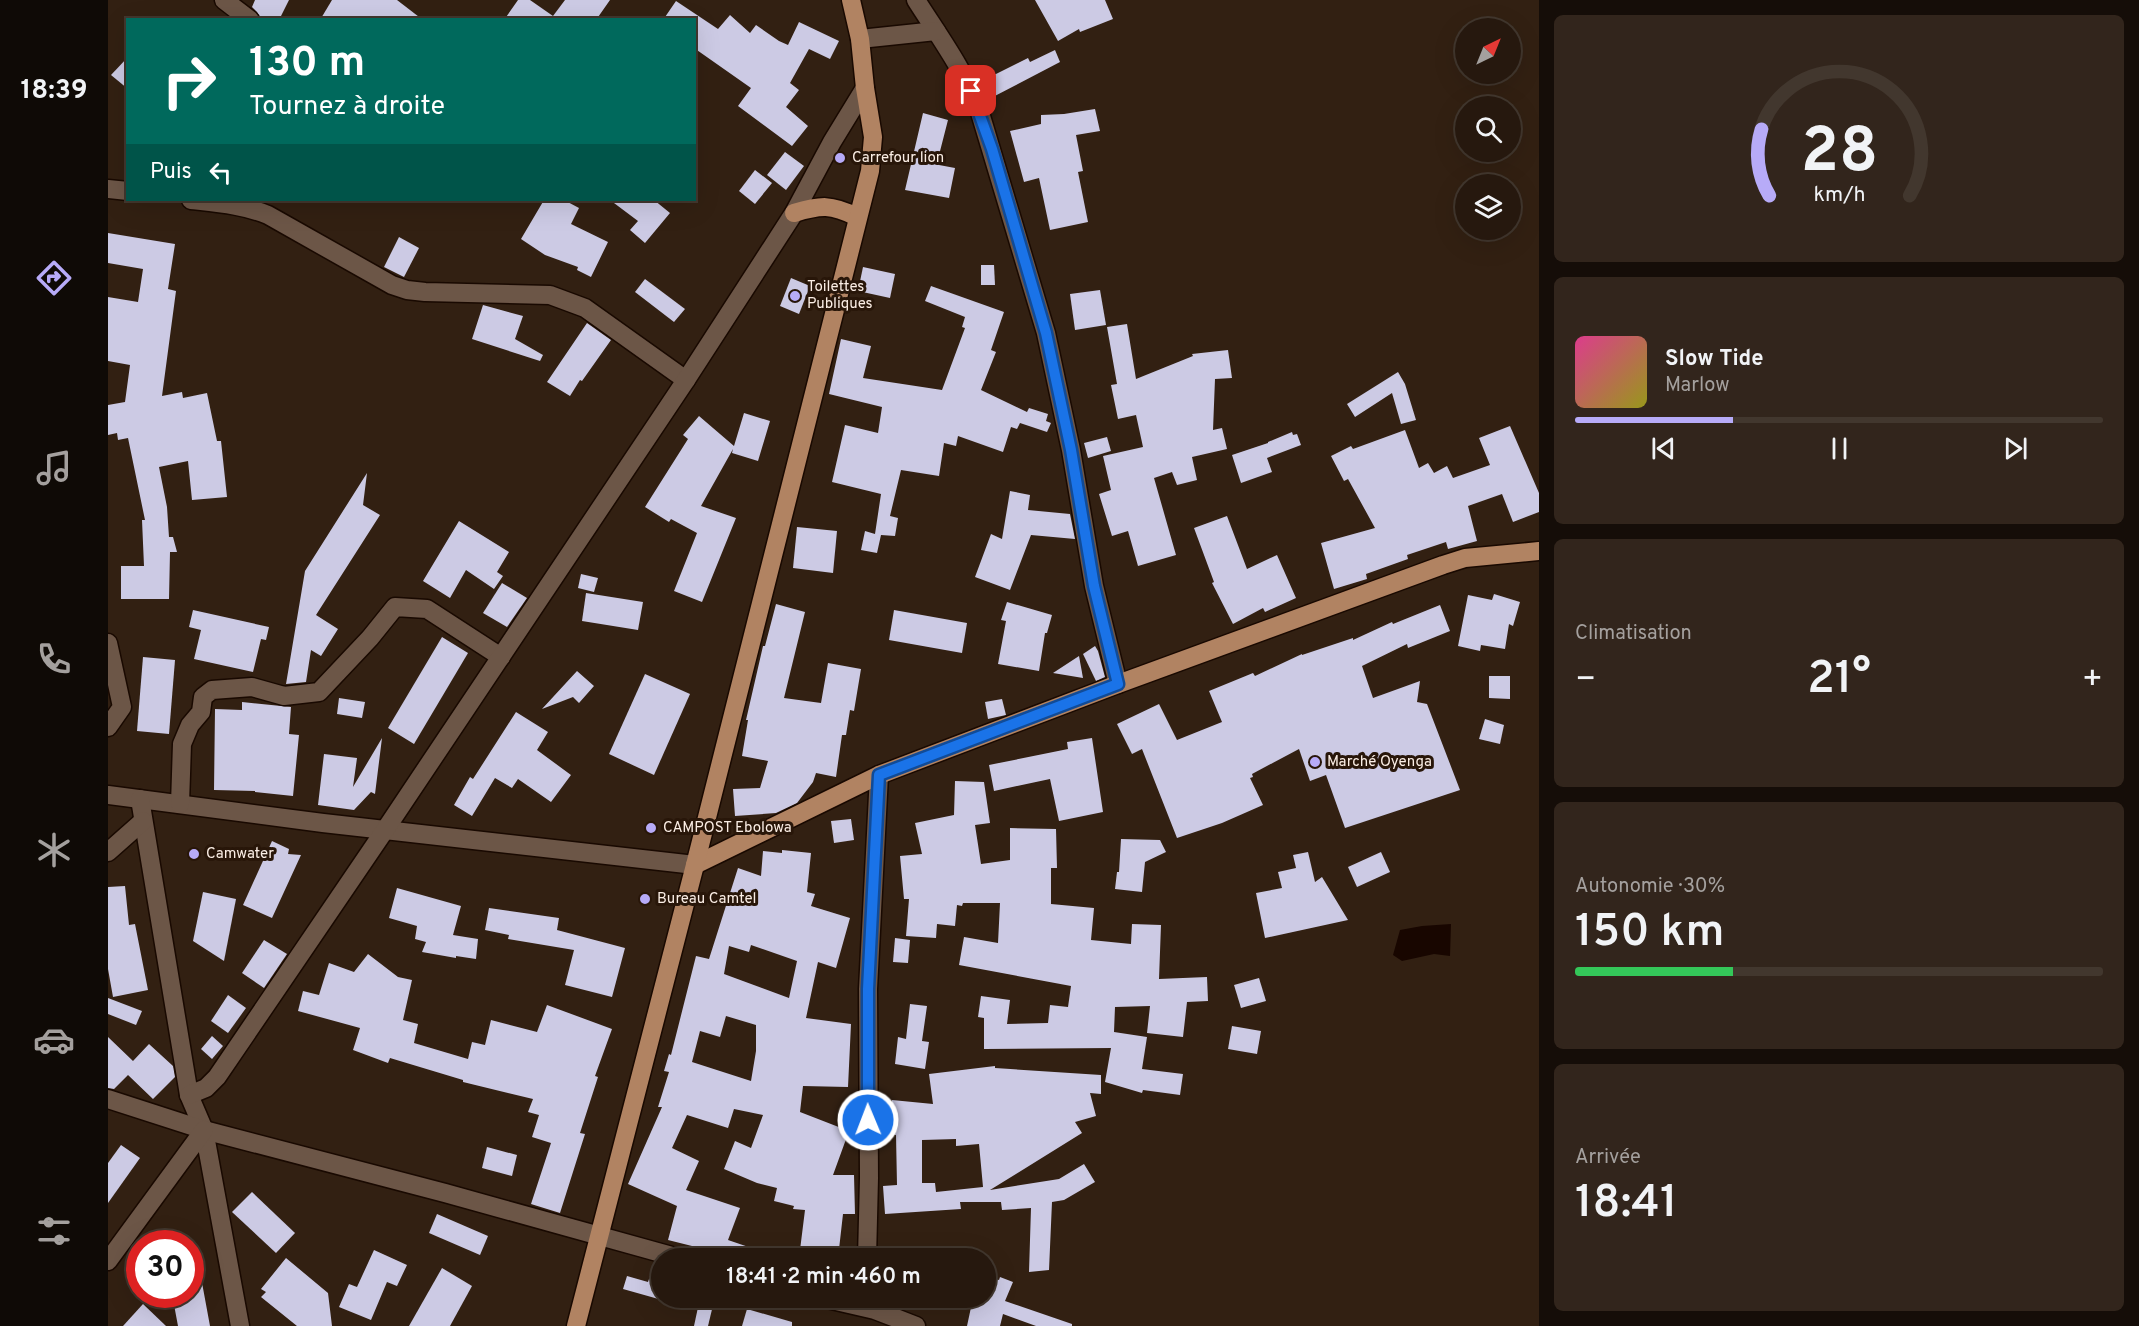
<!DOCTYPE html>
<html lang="fr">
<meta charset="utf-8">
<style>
:root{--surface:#26180e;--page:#32251c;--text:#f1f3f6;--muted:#a4a09e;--line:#42372e;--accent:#b7abf8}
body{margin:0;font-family:Overpass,sans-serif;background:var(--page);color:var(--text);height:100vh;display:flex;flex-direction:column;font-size:22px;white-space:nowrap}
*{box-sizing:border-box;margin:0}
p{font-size:20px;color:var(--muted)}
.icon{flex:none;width:33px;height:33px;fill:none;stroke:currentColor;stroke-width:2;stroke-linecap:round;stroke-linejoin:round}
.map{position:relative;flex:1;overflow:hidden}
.side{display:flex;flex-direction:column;gap:15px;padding:15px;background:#150d08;width:600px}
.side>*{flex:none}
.hud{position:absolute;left:18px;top:18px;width:570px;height:183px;border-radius:0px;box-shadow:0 6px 24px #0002,0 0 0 2px var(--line);background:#00695c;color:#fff;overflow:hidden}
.needle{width:39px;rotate:43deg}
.buttons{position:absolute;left:1347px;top:18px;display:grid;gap:12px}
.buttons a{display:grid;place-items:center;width:66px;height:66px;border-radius:50%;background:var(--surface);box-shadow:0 6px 24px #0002,0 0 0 2px var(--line);font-size:30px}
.speed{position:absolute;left:18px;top:1230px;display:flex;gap:12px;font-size:30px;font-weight:700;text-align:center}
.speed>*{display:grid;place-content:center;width:78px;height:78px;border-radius:50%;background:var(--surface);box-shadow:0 6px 24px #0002,0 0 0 2px var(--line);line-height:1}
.speed .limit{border:9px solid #d22;background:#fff;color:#111}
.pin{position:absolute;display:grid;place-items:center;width:51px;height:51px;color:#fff;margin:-26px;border-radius:12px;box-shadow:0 3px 9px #0006}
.me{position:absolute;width:66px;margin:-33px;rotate:359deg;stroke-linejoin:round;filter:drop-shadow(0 0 4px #0008)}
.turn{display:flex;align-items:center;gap:21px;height:126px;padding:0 24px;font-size:27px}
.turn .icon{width:78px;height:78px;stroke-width:2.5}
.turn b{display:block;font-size:42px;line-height:51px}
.then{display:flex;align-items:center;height:57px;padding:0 24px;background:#0003;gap:12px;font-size:22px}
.big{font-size:45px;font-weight:600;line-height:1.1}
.side .card{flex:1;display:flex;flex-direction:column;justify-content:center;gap:9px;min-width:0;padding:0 21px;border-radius:9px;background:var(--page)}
.side .dial{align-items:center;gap:0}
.dial svg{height:156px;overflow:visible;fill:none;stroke:var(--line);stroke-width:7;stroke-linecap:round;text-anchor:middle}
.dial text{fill:var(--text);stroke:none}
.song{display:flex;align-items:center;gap:18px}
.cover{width:72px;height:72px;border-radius:9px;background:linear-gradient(135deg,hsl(330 70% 55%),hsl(60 70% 35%))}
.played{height:6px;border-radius:3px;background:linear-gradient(90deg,var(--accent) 30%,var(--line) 30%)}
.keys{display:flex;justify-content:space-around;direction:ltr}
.heat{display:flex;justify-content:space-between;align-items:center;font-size:33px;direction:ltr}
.charge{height:9px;border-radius:4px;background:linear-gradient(90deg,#34c759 30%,var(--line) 0)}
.trip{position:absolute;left:543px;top:1248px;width:345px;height:60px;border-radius:30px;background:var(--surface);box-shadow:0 6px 24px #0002,0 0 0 2px var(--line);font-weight:600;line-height:60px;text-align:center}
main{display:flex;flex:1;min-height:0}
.tabs{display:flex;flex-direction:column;width:108px;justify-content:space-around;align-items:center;background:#0f0a06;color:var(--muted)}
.tabs .icon{width:42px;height:42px}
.tabs .selected{color:var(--accent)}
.tabs b{font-size:27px;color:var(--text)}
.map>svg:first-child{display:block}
.water{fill:#180600}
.building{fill:#cccae4;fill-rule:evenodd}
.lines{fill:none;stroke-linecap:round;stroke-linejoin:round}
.minor-casing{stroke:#190901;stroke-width:21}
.major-casing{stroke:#190901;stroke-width:21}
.minor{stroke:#6c5647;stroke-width:18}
.major{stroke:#b18362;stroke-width:18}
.route-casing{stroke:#114b97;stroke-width:15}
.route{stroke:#1a73e8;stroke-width:10}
.poi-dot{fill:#b7abf8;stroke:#281609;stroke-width:2}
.labels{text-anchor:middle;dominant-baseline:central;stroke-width:6;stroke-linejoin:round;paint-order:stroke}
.poi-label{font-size:15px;fill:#fbeee5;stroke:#281609;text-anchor:start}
</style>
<main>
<nav class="tabs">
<b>18:39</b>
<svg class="icon selected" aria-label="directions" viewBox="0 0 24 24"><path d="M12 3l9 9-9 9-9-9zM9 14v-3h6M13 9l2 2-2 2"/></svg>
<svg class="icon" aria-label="music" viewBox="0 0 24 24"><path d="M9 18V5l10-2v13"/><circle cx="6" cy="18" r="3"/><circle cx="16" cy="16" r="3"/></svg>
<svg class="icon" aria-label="phone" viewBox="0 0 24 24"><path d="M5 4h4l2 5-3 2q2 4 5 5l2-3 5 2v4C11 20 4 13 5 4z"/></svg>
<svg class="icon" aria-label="climate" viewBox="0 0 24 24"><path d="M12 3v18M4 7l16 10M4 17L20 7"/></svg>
<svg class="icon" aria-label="car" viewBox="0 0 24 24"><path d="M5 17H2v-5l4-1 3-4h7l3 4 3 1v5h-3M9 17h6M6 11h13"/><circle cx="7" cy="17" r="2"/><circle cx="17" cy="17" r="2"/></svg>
<svg class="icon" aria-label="filters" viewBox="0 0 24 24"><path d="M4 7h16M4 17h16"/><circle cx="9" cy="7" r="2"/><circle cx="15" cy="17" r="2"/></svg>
</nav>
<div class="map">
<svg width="1431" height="1326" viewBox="0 0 1431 1326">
<rect width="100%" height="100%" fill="#322012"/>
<polygon class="water" points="1343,924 1342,956 1326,954 1294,961 1285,955 1292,930 1314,926"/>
<g class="building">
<polygon points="147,0 181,0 171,20 153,19 149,12 144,7"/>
<polygon points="224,0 289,0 315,20 212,20"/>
<polygon points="410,0 422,0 445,16 457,0 502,0 488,20 396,20"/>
<polygon points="927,0 997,0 1005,19 972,32 971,29 950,41"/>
<polygon points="568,1 610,29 622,15 642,33 648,25 671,41 680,45 691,22 731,41 722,59 701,49 682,83 691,90 678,107 700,126 684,146 630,106 643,88 586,48 586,20 555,20"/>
<polygon points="947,50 952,62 881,99 872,82 920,58 922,62"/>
<polygon points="20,57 20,89 3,75"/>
<polygon points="987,109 992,131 968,135 975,171 970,172 980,222 942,230 931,178 916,182 902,131 933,124 933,115 956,114"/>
<polygon points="815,113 840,120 830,159 832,159 831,165 847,168 841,198 797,190"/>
<polygon points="677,152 696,166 678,190 659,175"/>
<polygon points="647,170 664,183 647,204 631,191"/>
<polygon points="436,200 456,200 471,208 463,224 500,242 483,277 469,270 470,267 437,255 413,239"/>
<polygon points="502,200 546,200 562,213 537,243 522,230 530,221"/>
<polygon points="0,233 67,244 60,289 68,291 54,396 74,392 75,398 99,393 109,441 113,441 119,497 84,500 80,461 51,467 59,507 61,537 65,537 69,552 62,552 61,599 13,599 13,566 36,566 34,520 37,520 20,438 10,440 9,433 0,435 0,405 17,402 22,365 0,361 0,297 30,302 35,269 0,263"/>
<polygon points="291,237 311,248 296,277 276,267"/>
<polygon points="873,265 886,265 887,285 873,285"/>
<polygon points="755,267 787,274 782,298 750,291"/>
<polygon points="683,278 702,286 691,314 672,306"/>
<polygon points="537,279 577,309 566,322 527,292"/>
<polygon points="823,286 896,312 883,350 888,352 873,390 919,412 921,408 940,414 938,421 943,423 939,432 912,423 909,429 903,427 895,452 850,436 848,446 836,443 831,476 793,470 782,516 790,518 787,536 773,535 769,553 753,550 757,531 767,534 773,494 724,482 737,425 770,433 774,407 721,394 733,339 763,346 755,378 834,390 857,328 854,327 857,317 817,301"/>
<polygon points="992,290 998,325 967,330 962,294"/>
<polygon points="375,305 415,316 407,339 435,355 432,361 364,339"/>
<polygon points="479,323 503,340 474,381 472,380 462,396 439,382"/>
<polygon points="1019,324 1028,379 1085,356 1084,354 1120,350 1124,378 1107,379 1105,430 1114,428 1119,449 1084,457 1089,480 1069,485 1064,472 1046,478 1068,555 1030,566 1020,531 1004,536 991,494 1003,490 995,456 1035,447 1028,415 1010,419 1003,385 1009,384 999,327"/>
<polygon points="1290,372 1297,384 1308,420 1293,424 1284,393 1247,417 1239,404"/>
<polygon points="636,413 662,421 650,461 624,453 625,449 593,506 628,518 594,602 566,591 589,533 563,519 561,522 537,507 580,439 575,435 591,416 626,446"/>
<polygon points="1402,426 1431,493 1431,512 1405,522 1394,494 1360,506 1369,541 1340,549 1338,542 1299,555 1300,559 1258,574 1259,579 1226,589 1213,543 1267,528 1240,479 1236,481 1223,456 1243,446 1245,449 1297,430 1311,468 1320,463 1326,473 1339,466 1345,478 1382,465 1371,438"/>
<polygon points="1184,432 1185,435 1189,434 1193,445 1159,458 1164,472 1133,483 1124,455 1160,443 1160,442"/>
<polygon points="999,437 1003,451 980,458 976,443"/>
<polygon points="259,473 255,505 272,515 208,615 230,629 213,656 203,650 198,682 178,684 197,571"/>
<polygon points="902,491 922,495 920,510 962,514 967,539 923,535 902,590 867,577 883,534 894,539"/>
<polygon points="1119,516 1139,569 1169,555 1188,598 1157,612 1155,608 1125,624 1104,583 1106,582 1086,528"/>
<polygon points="351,521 401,552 389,572 395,576 386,589 358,570 342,598 315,581"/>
<polygon points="689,527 729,531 725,573 685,568"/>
<polygon points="473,574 490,578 486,592 470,588"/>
<polygon points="394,583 419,598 399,627 375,613"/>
<polygon points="478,593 535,602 530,630 474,621"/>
<polygon points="1386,594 1412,602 1405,626 1401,624 1397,649 1373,645 1372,651 1350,646 1360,595 1384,600"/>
<polygon points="899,602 944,615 939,633 937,633 931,671 890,664 898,621 893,620"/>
<polygon points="668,604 697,612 676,698 713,703 720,663 753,669 746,711 742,710 738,735 734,735 728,777 708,773 705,782 689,803 668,813 627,816 625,789 652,788 660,761 634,756 640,720 638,720 655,646 657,646"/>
<polygon points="1332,605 1342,631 1300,648 1299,644 1254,666 1265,698 1312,681 1309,702 1319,704 1352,790 1237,828 1218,775 1202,781 1191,749 1144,774 1145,777 1142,778 1155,805 1114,823 1069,838 1034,749 1024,754 1009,724 1051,704 1069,740 1114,722 1101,691 1145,673 1147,676 1194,654 1194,655 1245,638 1245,640 1284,622 1285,624"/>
<polygon points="85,610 161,627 158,640 153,639 145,672 86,659 93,630 81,627"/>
<polygon points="786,610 859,623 854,653 781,640"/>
<polygon points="334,637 360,653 306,744 280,728"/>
<polygon points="987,646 990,651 997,677 988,681 975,654"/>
<polygon points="971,656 975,678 945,673"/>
<polygon points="35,657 67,660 61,734 29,731"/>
<polygon points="469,671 486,686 471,703 465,697 434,709"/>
<polygon points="537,674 582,694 546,775 501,754"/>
<polygon points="1381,676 1402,676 1402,699 1381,698"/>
<polygon points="231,698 257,702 254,718 229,714"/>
<polygon points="894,699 898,715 880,719 877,702"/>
<polygon points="134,702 183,707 181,734 191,735 185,796 147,792 147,791 106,790 107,709 134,710"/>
<polygon points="408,712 440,732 429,750 463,775 443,802 410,779 404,788 387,778 364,816 346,805 362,777 365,779"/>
<polygon points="1377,719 1396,725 1392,744 1371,739"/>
<polygon points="274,738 267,794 263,792 246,810 210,805 216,754 249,758 245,787"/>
<polygon points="984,738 995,812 951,821 942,779 886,791 881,765 960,749 959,742"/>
<polygon points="847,781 876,782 882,823 867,825 873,864 902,860 902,828 948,829 949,868 943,868 943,904 986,908 983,940 1023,944 1024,924 1053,925 1051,979 1099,977 1100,1001 1079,1002 1075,1037 1039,1033 1042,1006 1007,1007 1006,1032 1039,1037 1034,1069 1075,1074 1072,1095 1035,1090 1034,1093 997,1082 1003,1048 876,1049 876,1018 870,1017 873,996 902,1000 899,1024 940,1023 942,1005 960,1007 963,986 851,965 856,937 890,943 892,903 855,903 854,906 849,905 847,926 829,924 828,938 798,936 801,899 796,899 792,856 814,854 807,823 846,815"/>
<polygon points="743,819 746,840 726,843 723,821"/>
<polygon points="1013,839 1052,840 1058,852 1037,862 1034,892 1007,889 1009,872 1011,872"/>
<polygon points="164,841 181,849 180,854 193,855 164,918 135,905"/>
<path d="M674,850L703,853L699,892L707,894L703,906L742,918L728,968L710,962L698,1018L743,1024L740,1087L695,1086L692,1112L741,1131L725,1175H746L747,1214H735L730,1258H691L697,1210L685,1209L686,1206L666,1201L669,1188L649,1183L616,1169L627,1141L643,1148L655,1115L626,1109L620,1128L579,1115L564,1148L591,1161L578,1190L632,1208L620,1240L667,1256L666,1258H613L595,1252L596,1249L560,1240L569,1206L520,1184L554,1107H550L561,1072L556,1071L561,1054L563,1055L588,956L601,959L630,868L653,876L655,851L674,853ZM643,945L689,961L681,998L616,974L621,946L641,952ZM618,1016L648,1025V1051L643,1081L584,1062L592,1031L612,1037Z"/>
<polygon points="1200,852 1207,882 1214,877 1240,920 1157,938 1148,893 1174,888 1170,872 1188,868 1185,855"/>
<polygon points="1273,852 1282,872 1249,887 1240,867"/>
<polygon points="17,886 21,925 27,924 40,990 5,997 0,969 0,887"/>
<polygon points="289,888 353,906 345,935 370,939 368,959 348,956 348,958 314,952 318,942 307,939 309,926 281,918"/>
<polygon points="95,892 128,899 116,961 85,941"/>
<polygon points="381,908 451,918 449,930 517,948 504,997 457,985 466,950 400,939 401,935 377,930"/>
<polygon points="787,938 802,940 800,963 785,962"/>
<polygon points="156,940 179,954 156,988 134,973"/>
<polygon points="260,954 290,977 304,980 295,1020 310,1024 306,1043 360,1059 364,1042 377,1045 383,1020 429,1032 439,1005 504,1029 487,1076 490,1077 472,1133 477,1134 452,1213 423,1204 443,1143 424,1137 431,1115 420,1112 425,1099 355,1082 355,1080 282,1058 280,1063 245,1050 252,1028 190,1011 195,991 211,995 221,963 246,972"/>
<polygon points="1151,978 1158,1001 1133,1008 1126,985"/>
<polygon points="120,995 138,1008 120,1033 103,1021"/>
<polygon points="0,998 34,1011 28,1025 0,1014"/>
<polygon points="802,1004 819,1006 814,1041 821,1042 817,1069 787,1064 790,1037 798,1039"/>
<polygon points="1124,1026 1153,1031 1149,1054 1120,1049"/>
<polygon points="104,1036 115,1046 104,1059 93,1049"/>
<polygon points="0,1037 25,1061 41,1044 65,1066 67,1077 45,1099 20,1075 6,1089 0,1088"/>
<path d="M887,1066V1068L993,1075V1094L982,1093L988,1116L967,1122L974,1133L882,1190L951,1179L976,1164L987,1182L956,1200L944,1202L941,1270L921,1272L923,1208L894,1210L893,1202H852L853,1209L777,1214L775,1186L789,1185L788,1135L780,1134L784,1100L825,1104L821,1074ZM848,1139V1146L871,1144L875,1187L828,1192L827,1183H814V1140Z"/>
<polygon points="13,1145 32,1158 0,1203 0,1163"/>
<polygon points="379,1147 409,1155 404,1176 374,1168"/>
<polygon points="144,1192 187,1233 168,1253 124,1212"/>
<polygon points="329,1214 380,1236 372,1255 321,1233"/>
<polygon points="266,1250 299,1265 289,1286 279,1282 263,1320 231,1307 241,1284 249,1287"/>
<polygon points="178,1258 220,1293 224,1326 189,1326 153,1297 158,1292 153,1289"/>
<polygon points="90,1261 102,1326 70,1326 64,1294 82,1294 82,1262"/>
<polygon points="334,1268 364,1286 342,1326 301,1326"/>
<polygon points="519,1276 540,1282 542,1276 554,1279 554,1300 515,1289"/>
<polygon points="878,1276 891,1280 892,1277 905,1282 897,1301 964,1324 964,1326 928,1326 895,1314 892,1326 859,1326 865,1298 878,1298"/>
<polygon points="592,1298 606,1301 600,1326 586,1326"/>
<polygon points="35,1304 58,1326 15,1326"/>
<polygon points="639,1309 684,1322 684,1326 634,1326"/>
</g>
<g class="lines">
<g class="minor-casing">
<g id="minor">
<polyline points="116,0 142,20"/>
<path d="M808,0C831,36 853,66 870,106L938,333L963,450L986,586L1010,684"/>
<polyline points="752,39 828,31"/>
<polyline points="0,189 20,191"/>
<path d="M83,200C110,203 136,205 160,215L284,285L299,290L317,292L442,295L477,308L578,380"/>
<polyline points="0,643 14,707 0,727"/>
<polyline points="0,795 215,823 587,865"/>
<polyline points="32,799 81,1095 96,1130 132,1326"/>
<polyline points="72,804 74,744 82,725 93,712 95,697 104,690 144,687 176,696 211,692 262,638 287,607 319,609 393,657"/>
<polyline points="0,852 35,821"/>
<polyline points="81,1095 98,1088 109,1077 277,830 578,380 686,213 724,142 757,88"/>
<polyline points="0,1099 96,1130 337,1193 571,1258"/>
<polyline points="759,1258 761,1178 760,989 771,775"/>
<polyline points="0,1261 96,1130"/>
<polyline points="715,1298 767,1310 808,1326"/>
</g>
</g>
<g class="major-casing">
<g id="major">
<path d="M686,213C713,205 723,204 749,217"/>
<polyline points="587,865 771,775 1010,684 1335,565 1357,558 1431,551"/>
<polyline points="468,1326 587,865 762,171 765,137 757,88 752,39 743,0"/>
</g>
</g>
<use href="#minor" class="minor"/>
<use href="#major" class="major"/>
</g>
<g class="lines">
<g class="route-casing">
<polyline id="route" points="760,1120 760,989 771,775 1010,684 986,586 963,450 938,333 884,149 863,91"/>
</g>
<use href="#route" class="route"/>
</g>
<g class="poi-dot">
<circle cx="732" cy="158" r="6"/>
<circle cx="687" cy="296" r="6"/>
<circle cx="1207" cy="762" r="6"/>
<circle cx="543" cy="828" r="6"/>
<circle cx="86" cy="854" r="6"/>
<circle cx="537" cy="899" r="6"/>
</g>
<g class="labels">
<g class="poi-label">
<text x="744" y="158">Carrefour lion</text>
<text x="699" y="287">Toilettes<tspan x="699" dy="17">Publiques</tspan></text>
<text x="1219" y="762">Marché Oyenga</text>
<text x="555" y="828">CAMPOST Ebolowa</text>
<text x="98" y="854">Camwater</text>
<text x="549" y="899">Bureau Camtel</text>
</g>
</g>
</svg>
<div class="buttons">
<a><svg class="needle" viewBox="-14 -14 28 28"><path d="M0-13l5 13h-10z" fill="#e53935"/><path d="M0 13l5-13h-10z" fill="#a4a09e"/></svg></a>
<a><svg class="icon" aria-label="search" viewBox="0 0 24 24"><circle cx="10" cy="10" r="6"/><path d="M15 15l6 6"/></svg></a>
<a><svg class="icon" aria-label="layers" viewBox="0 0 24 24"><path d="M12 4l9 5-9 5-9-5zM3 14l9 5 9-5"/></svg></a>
</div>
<div class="speed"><div class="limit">30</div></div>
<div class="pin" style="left:863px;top:91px;background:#d93025"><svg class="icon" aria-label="arrive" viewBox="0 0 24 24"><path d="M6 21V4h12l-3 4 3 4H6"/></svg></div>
<svg class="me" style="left:760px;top:1120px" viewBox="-20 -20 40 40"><circle r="17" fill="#1a73e8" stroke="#fff" stroke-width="3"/><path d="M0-11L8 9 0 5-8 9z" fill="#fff"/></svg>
<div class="trip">18:41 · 2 min · 460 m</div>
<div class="hud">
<div class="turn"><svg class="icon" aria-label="right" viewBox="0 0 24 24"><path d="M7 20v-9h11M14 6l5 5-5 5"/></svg><div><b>130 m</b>Tournez à droite</div></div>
<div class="then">Puis<svg class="icon" aria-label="left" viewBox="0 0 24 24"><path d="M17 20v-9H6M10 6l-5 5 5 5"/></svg></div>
</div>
</div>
<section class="side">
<div class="card dial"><svg viewBox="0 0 100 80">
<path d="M14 69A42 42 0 1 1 86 69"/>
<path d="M14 69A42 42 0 0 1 10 35" stroke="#b7abf8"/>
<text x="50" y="56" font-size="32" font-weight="700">28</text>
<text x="50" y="72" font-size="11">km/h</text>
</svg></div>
<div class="card">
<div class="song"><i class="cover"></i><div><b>Slow Tide</b><p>Marlow</p></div></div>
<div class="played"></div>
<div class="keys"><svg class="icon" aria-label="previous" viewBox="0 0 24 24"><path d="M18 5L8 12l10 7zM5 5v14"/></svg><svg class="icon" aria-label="pause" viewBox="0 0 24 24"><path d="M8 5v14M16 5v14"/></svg><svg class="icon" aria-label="next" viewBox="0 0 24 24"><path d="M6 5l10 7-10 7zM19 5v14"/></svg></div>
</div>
<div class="card"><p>Climatisation</p>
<div class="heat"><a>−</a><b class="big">21°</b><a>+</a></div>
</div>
<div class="card"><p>Autonomie · 30%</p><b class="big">150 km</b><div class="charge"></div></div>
<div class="card"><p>Arrivée</p><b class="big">18:41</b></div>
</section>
</main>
